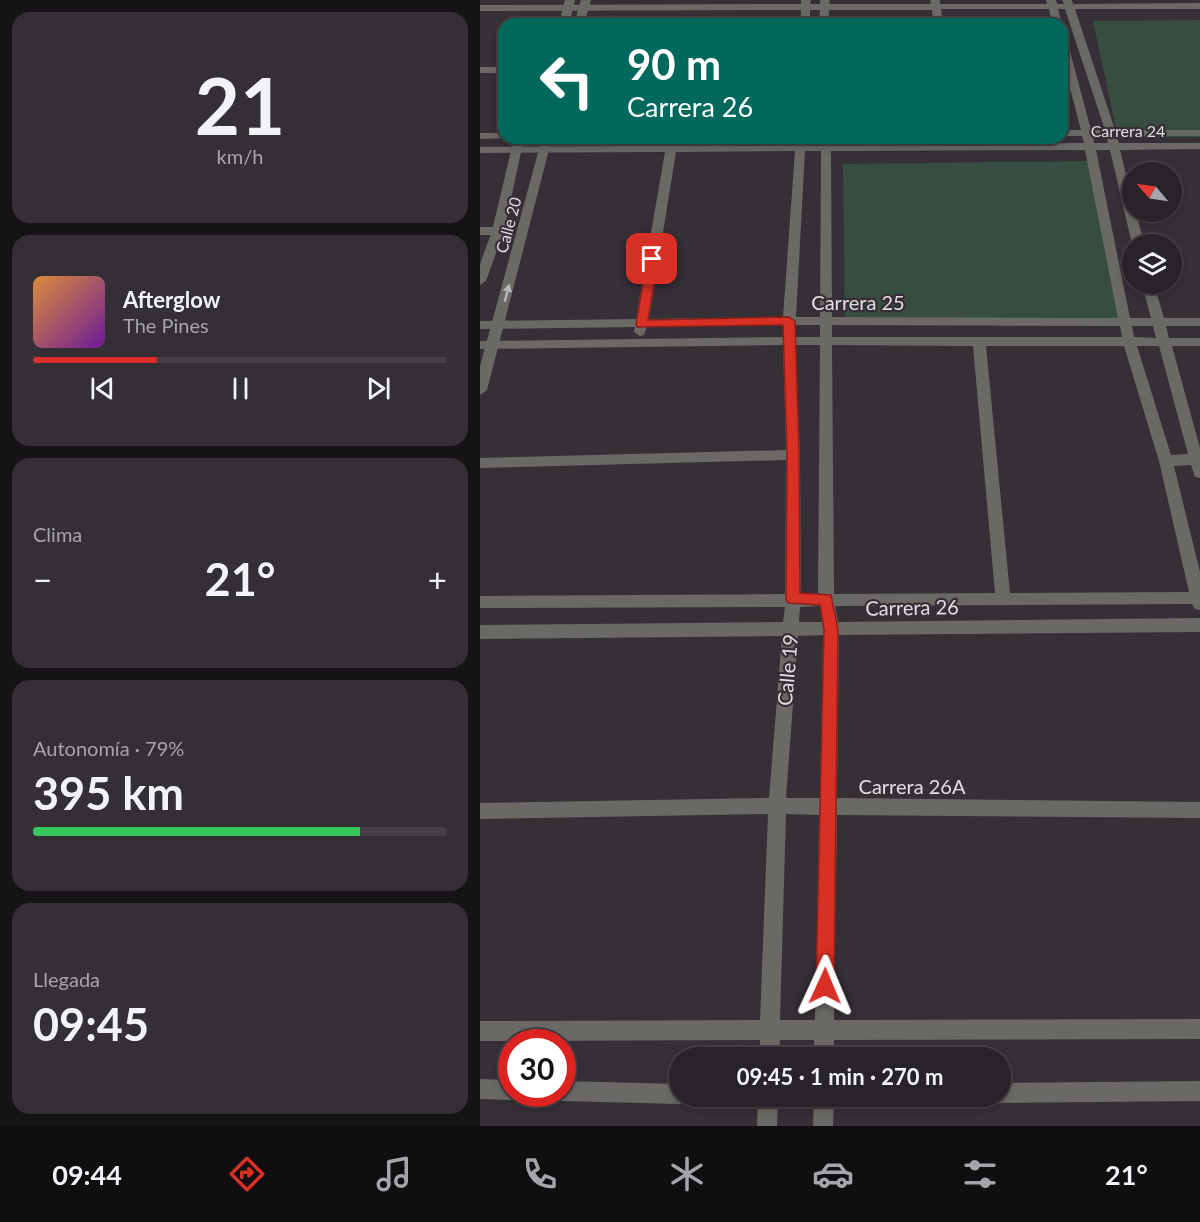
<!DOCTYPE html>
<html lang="es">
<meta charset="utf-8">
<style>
:root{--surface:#282328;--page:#342f34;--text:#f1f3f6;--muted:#a5a4a8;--line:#444045;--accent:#d93025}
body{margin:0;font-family:Lato,sans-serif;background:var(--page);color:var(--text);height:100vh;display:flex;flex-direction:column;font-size:22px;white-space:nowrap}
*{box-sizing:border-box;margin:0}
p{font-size:20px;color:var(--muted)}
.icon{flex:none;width:33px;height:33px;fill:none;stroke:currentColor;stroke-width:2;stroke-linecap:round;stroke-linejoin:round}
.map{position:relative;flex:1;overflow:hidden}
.details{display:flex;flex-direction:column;gap:12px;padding:12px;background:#161316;width:480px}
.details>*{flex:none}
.top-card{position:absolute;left:18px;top:18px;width:570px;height:126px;border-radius:18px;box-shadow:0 3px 9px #0003,0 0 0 2px var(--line);background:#00695c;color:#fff;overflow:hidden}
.needle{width:39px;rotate:299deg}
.fabs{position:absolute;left:642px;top:162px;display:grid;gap:12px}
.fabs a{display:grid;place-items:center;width:60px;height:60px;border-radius:50%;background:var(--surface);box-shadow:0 3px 9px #0003,0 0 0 2px var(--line);font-size:30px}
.speed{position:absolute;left:18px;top:1029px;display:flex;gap:12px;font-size:30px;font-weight:700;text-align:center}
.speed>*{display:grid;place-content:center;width:78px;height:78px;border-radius:50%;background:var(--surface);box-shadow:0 3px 9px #0003,0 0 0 2px var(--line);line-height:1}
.speed .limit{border:9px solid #d22;background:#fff;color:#111}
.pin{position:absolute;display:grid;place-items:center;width:51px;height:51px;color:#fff;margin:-26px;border-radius:12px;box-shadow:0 3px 9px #0006}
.me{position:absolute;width:66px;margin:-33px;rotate:1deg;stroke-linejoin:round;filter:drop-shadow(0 0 4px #0008)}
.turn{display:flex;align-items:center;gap:21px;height:126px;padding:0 30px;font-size:27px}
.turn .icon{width:78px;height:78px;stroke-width:2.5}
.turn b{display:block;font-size:42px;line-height:51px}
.big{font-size:45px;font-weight:700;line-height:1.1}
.details .tile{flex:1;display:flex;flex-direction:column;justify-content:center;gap:9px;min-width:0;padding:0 21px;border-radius:18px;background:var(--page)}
.details .dial{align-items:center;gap:0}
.dial b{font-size:78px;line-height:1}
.song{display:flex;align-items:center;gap:18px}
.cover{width:72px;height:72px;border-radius:9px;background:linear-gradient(135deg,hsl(30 70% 55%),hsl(280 70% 35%))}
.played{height:6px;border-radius:3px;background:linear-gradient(90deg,var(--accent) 30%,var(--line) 30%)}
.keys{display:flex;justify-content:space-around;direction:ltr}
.heat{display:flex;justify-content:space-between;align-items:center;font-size:33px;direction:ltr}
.charge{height:9px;border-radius:4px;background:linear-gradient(90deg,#34c759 79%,var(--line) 0)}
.trip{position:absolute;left:189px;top:1047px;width:342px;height:60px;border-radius:30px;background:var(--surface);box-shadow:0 3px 9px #0003,0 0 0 2px var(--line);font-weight:700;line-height:60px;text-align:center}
.menu{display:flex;height:96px;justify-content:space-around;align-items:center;background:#100e10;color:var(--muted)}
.menu .icon{width:42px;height:42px}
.menu .current{color:var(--accent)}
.menu b{font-size:27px;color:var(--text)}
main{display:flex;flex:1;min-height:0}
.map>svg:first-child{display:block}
.green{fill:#384d41}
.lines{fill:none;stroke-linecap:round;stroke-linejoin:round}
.minor{fill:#6b6965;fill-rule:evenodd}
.tertiary{fill:#6b6965;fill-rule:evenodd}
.oneway{fill:#b8b5b6}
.route{fill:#d93025;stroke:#8d1f18;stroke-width:1.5}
.labels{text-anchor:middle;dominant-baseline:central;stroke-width:4.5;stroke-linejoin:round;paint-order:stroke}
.far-street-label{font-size:16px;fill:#e2dee2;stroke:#352f36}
.street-label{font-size:20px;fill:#e2dee2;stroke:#352f36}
</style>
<main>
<section class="details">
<div class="tile dial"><b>21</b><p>km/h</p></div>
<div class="tile">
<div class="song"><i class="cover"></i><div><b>Afterglow</b><p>The Pines</p></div></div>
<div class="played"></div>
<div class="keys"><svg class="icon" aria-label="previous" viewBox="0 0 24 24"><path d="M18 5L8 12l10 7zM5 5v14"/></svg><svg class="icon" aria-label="pause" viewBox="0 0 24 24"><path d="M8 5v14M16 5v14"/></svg><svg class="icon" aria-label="next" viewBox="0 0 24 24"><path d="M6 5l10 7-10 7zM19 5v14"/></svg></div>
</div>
<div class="tile"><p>Clima</p>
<div class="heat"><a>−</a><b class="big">21°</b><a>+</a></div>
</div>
<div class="tile"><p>Autonomía · 79%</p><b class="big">395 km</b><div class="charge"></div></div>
<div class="tile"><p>Llegada</p><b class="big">09:45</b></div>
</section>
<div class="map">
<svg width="720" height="1126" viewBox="0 0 720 1126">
<rect width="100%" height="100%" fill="#352f36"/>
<g class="green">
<polygon points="720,20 720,137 638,138 613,21"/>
<polygon points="608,161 642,320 365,323 363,164"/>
</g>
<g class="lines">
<g class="minor">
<path d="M321,0H331L330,4H340V0H350L349,4H451L450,0H460V4H567L566,0H576L577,4H584L582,0H592L593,4L720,3V9H595L635,130H720V136H637L639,143H720V149L640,150L652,198V212H656L664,244H652L630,150H616L650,318H671L662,284H674L684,318H720V326H686L689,338H720V346H692L720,448V478L715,477L711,465L694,466L720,572V610L715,609L712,604L355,606L358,622L720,618V632L359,635L357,798L720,802V818L357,815L354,1020L720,1019V1039L354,1040V1058H334V1040H300L299,1058H279L280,1040L0,1041V1021L280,1020L288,814L0,819V803L289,798L302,636L0,639V625L303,622L305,607L0,608V596L305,594L306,460L0,468V458L306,450L303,345L0,349V341L303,337V325L167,327L164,335L160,336L154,332L155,327L0,329V321L156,319L185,152L0,153V147L315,145L316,138H326V145H341V138H351V145L604,143L602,136H582V130H601L582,58V37L587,40L611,130H625L585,9H578L582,24H572L569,9H461L463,24H453L452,10H349V24H339L340,10H330V24H320L321,10L0,11V5L321,4ZM613,136H626L628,143H614ZM605,150L638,318L352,317L351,151ZM315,151L303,317L169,319L196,152ZM325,151H341L340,317H316ZM315,325H340V337H316ZM352,325L640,326L642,337H352ZM652,326H673L676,338L654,337ZM316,345H340L338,594H321L320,455ZM352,345L493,346L515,593L354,594ZM506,346H644L679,461L709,592L530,593ZM657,346H679L708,454L691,455ZM340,606L342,622H319L320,607ZM343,635L340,798H306L318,636ZM306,814L339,815L335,1020H300Z"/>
<rect x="0" y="67" width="24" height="6"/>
<polygon points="0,133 24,133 24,138 28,138 0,139"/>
<polygon points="0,227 18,227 24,231 18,235 0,235"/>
<polygon points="0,1079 32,1080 32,1094 41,1094 39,1097 32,1100 0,1099"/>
<polygon points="82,1081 200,1084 200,1096 209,1096 207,1101 200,1104 82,1101 75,1098 73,1094 82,1094"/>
<polygon points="720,1081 720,1101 520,1103 513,1100 511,1096 520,1096 520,1083"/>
<polygon points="278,1096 298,1096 297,1126 277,1126"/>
<polygon points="334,1096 354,1096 353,1126 333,1126"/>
</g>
<g class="tertiary">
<polygon points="85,0 95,0 89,24 79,24"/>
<polygon points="101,0 111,0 104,24 94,24"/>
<polygon points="34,138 44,138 24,231 6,281 0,285 0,264 12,231"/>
<polygon points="62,138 72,138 7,390 0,395 0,366"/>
</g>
</g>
<defs><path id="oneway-solid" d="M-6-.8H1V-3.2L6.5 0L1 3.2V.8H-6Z" transform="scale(1.5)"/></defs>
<use class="oneway" href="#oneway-solid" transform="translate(27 293) rotate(-75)"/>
<polygon class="route" points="172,255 178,259 168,320 309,317 315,321 319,455 320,593 351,595 358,629 354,986 351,993 345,995 338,993 336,986 344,629 340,605 308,603 306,599 307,455 303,325 157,327 156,324 167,259"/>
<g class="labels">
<g class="far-street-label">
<text x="648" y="130">Carrera 24</text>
<text transform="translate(28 225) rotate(-75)">Calle 20</text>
</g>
<g class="street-label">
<text x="378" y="302">Carrera 25</text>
<text transform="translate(432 607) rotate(-1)">Carrera 26</text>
<text transform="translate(307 670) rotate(-85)">Calle 19</text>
<text x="432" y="786">Carrera 26A</text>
</g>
</g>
</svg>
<div class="fabs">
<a><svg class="needle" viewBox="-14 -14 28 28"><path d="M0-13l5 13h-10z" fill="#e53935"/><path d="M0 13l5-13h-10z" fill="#a5a4a8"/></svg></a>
<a><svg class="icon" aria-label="layers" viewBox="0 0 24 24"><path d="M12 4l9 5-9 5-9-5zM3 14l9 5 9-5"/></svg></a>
</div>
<div class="speed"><div class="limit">30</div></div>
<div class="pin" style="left:172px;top:259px;background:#d93025"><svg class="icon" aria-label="arrive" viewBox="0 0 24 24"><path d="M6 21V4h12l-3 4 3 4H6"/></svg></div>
<svg class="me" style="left:345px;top:986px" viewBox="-20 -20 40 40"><path d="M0-17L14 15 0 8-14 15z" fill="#d93025" stroke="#fff" stroke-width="4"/></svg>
<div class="trip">09:45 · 1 min · 270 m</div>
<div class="top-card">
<div class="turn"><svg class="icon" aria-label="left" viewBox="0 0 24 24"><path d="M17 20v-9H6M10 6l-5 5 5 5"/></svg><div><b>90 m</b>Carrera 26</div></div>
</div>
</div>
</main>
<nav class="menu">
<b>09:44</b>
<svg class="icon current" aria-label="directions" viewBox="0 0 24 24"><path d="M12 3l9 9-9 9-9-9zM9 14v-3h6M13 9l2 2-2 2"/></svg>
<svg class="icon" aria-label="music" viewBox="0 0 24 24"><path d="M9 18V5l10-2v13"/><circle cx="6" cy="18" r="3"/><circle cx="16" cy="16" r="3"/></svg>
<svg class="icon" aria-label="phone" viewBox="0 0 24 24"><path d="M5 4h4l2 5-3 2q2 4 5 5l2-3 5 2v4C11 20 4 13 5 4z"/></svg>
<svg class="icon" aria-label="climate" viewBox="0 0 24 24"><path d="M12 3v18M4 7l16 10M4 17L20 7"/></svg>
<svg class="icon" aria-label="car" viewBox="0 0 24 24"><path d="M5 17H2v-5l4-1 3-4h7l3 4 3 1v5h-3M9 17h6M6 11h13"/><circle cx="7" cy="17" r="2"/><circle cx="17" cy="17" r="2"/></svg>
<svg class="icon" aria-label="filters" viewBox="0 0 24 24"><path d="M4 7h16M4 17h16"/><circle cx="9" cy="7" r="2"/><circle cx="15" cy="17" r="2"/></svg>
<b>21°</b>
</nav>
